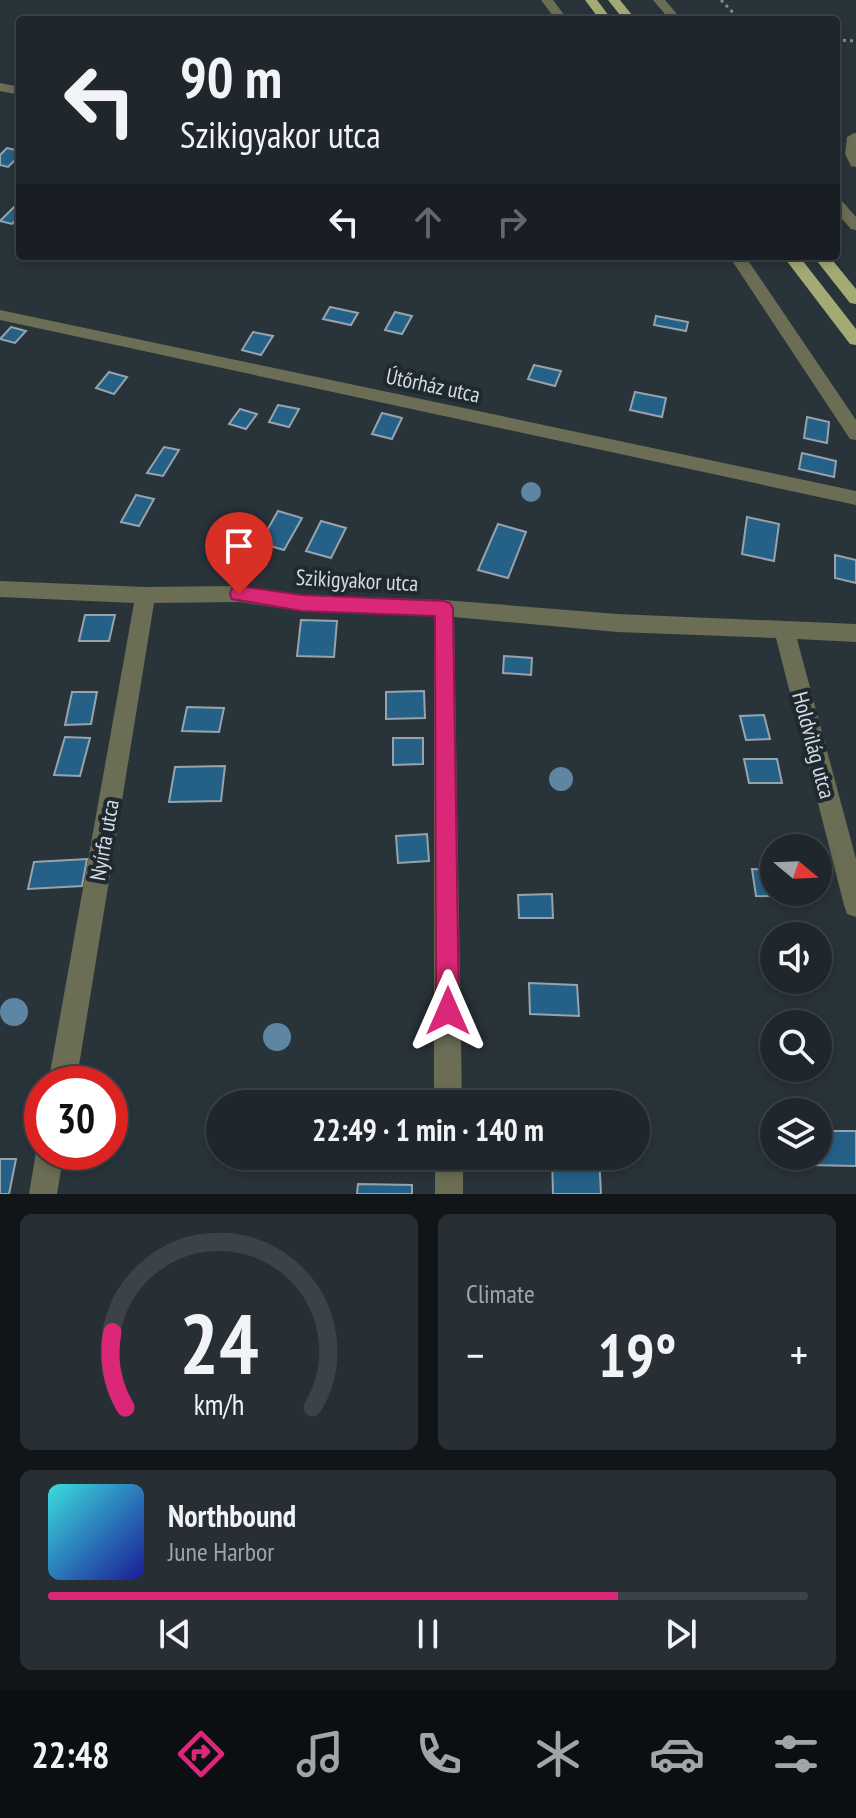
<!DOCTYPE html>
<meta charset="utf-8">
<style>
:root{--surface:#1f262c;--page:#272e34;--text:#f1f3f6;--muted:#a1a5a9;--line:#3c4348;--accent:#db2777}
body{margin:0;font-family:"PT Sans Narrow",sans-serif;background:var(--page);color:var(--text);height:100vh;display:flex;flex-direction:column;font-size:30px;white-space:nowrap}
*{box-sizing:border-box;margin:0}
p{font-size:26px;color:var(--muted)}
.icon{flex:none;width:44px;height:44px;fill:none;stroke:currentColor;stroke-width:2;stroke-linecap:round;stroke-linejoin:round}
.map{position:relative;height:1194px;overflow:hidden}
.details{display:flex;flex-direction:column;gap:20px;padding:20px;background:#111518;flex:1}
.details>*{flex:none}
.banner{position:absolute;left:16px;top:16px;width:824px;height:244px;border-radius:8px;box-shadow:0 4px 12px #0003,0 0 0 2px var(--line);background:#1f262c;color:var(--text);overflow:hidden}
.needle{width:52px;rotate:109deg}
.buttons{position:absolute;left:760px;top:834px;display:grid;gap:16px}
.buttons a{display:grid;place-items:center;width:72px;height:72px;border-radius:50%;background:var(--surface);box-shadow:0 4px 12px #0003,0 0 0 2px var(--line);font-size:40px}
.speed{position:absolute;left:24px;top:1066px;display:flex;gap:16px;font-size:40px;font-weight:700;text-align:center}
.speed>*{display:grid;place-content:center;width:104px;height:104px;border-radius:50%;background:var(--surface);box-shadow:0 4px 12px #0003,0 0 0 2px var(--line);line-height:1}
.speed .limit{border:12px solid #d22;background:#fff;color:#111}
.pin{position:absolute;display:grid;place-items:center;width:68px;height:68px;color:#fff;margin:-82px -34px;border-radius:50% 50% 50% 0;rotate:-45deg;box-shadow:0 0 8px #0007}
.pin .icon{rotate:45deg}
.me{position:absolute;width:88px;margin:-44px;rotate:0deg;stroke-linejoin:round;filter:drop-shadow(0 0 6px #0008)}
.turn{display:flex;align-items:center;gap:28px;height:168px;padding:0 32px;font-size:36px}
.turn .icon{width:104px;height:104px;stroke-width:2.5}
.turn b{display:block;font-size:56px;line-height:68px}
.lanes{display:flex;align-items:center;height:76px;padding:0 32px;background:#0003;justify-content:center;gap:40px;direction:ltr}
.lanes .off{opacity:.35}
.big{font-size:60px;font-weight:700;line-height:1.1}
.details .tile{flex:1;display:flex;flex-direction:column;justify-content:center;gap:12px;min-width:0;padding:0 28px;border-radius:12px;background:var(--page)}
.details .dial{align-items:center;gap:0}
.dial svg{height:208px;overflow:visible;fill:none;stroke:var(--line);stroke-width:7;stroke-linecap:round;text-anchor:middle}
.dial text{fill:var(--text);stroke:none}
.song{display:flex;align-items:center;gap:24px}
.cover{width:96px;height:96px;border-radius:12px;background:linear-gradient(135deg,hsl(180 70% 55%),hsl(240 70% 35%))}
.played{height:8px;border-radius:4px;background:linear-gradient(90deg,var(--accent) 75%,var(--line) 75%)}
.keys{display:flex;justify-content:space-around;direction:ltr}
.heat{display:flex;justify-content:space-between;align-items:center;font-size:44px;direction:ltr}
.details .tiles{flex:1;display:grid;gap:20px;grid-template-columns:1fr 1fr}
.tile:last-child{grid-column:span 2}
.trip{position:absolute;left:206px;top:1090px;width:444px;height:80px;border-radius:40px;background:var(--surface);box-shadow:0 4px 12px #0003,0 0 0 2px var(--line);font-weight:700;line-height:80px;text-align:center}
.tabs{display:flex;height:128px;justify-content:space-around;align-items:center;background:#0c0f12;color:var(--muted)}
.tabs .icon{width:56px;height:56px}
.tabs .active{color:var(--accent)}
.tabs b{font-size:36px;color:var(--text)}
.map>svg:first-child{display:block}
.building{fill:#256187;stroke:#97a3ac;stroke-width:2}
.lines{fill:none;stroke-linecap:round;stroke-linejoin:round}
.path{stroke:#828a90;stroke-width:3;stroke-dasharray:3 4;stroke-linecap:butt}
.minor{fill:#6b6e54;fill-rule:evenodd}
.major{fill:#a4aa73;fill-rule:evenodd}
.tree{fill:#5e86a3}
.route{fill:#db2777;stroke:#8e194d;stroke-width:2}
.labels{text-anchor:middle;dominant-baseline:central;stroke-width:8;stroke-linejoin:round;paint-order:stroke}
.street-label{font-size:22px;fill:#d6dce1;stroke:#1f2930}
</style>
<div class="map">
<svg width="856" height="1194" viewBox="0 0 856 1194">
<rect width="100%" height="100%" fill="#29333a"/>
<g class="building">
<polygon points="7,148 20,151 20,155 8,167 0,165 0,155"/>
<polygon points="18,203 20,216 12,224 0,221"/>
<polygon points="330,307 358,313 351,325 323,319"/>
<polygon points="395,312 412,316 402,334 385,330"/>
<polygon points="656,316 688,322 686,331 654,325"/>
<polygon points="11,327 26,331 15,343 0,339"/>
<polygon points="253,332 273,336 261,355 242,350"/>
<polygon points="534,365 561,371 555,386 528,379"/>
<polygon points="109,372 127,377 114,394 96,388"/>
<polygon points="635,392 666,398 662,417 630,410"/>
<polygon points="278,405 299,409 289,427 269,422"/>
<polygon points="240,409 257,414 246,429 229,424"/>
<polygon points="382,413 402,418 392,439 372,434"/>
<polygon points="807,417 829,422 827,443 804,438"/>
<polygon points="164,447 179,450 163,476 147,473"/>
<polygon points="802,453 836,461 834,477 799,469"/>
<polygon points="136,495 154,499 139,526 121,522"/>
<polygon points="278,511 302,518 284,550 260,543"/>
<polygon points="747,517 779,524 774,561 742,554"/>
<polygon points="321,521 346,528 331,558 306,551"/>
<polygon points="498,524 526,532 508,578 478,570"/>
<polygon points="835,555 856,560 856,583 835,578"/>
<polygon points="85,615 115,615 109,641 79,641"/>
<polygon points="301,620 337,621 334,657 297,656"/>
<polygon points="504,656 532,658 531,675 503,673"/>
<polygon points="424,691 425,718 386,719 386,692"/>
<polygon points="72,692 97,692 91,724 65,725"/>
<polygon points="187,707 224,708 219,732 182,731"/>
<polygon points="764,715 770,739 746,740 740,716"/>
<polygon points="65,737 90,738 80,776 54,775"/>
<polygon points="393,738 423,738 423,764 393,765"/>
<polygon points="744,759 777,759 782,783 749,783"/>
<polygon points="225,766 221,801 169,802 175,767"/>
<polygon points="427,834 429,861 398,863 396,836"/>
<polygon points="87,859 82,886 28,889 34,862"/>
<polygon points="752,869 774,870 774,892 805,892 806,897 756,896"/>
<polygon points="552,894 553,918 519,918 518,895"/>
<polygon points="529,983 577,985 579,1016 530,1014"/>
<polygon points="818,1131 856,1131 856,1166 807,1165 806,1156 818,1156"/>
<polygon points="552,1156 599,1156 601,1194 553,1194"/>
<polygon points="0,1159 16,1159 9,1194 0,1194"/>
<polygon points="358,1184 412,1185 412,1194 357,1194"/>
</g>
<g class="lines">
<g class="path">
<polyline points="721,0 740,20"/>
<polyline points="836,40 856,41"/>
</g>
<g class="minor">
<polygon points="541,0 553,0 568,20 556,20"/>
<polygon points="653,0 665,0 682,20 670,20"/>
<polygon points="0,83 20,87 20,95 0,91"/>
<polygon points="854,133 856,133 856,167 851,166 845,154 847,137"/>
<polygon points="836,199 841,200 856,217 856,230 851,229 836,212"/>
<polygon points="729,256 745,256 856,420 856,440 850,439"/>
<polygon points="0,310 856,491 856,505 0,320"/>
<polygon points="0,581 145,587 239,586 302,595 444,600 617,614 856,624 856,642 797,639 856,859 856,917 847,914 844,905 776,638 617,632 454,617 462,1104 434,1104 434,616 302,611 239,602 154,603 76,1084 48,1084 134,603 0,597"/>
<polygon points="42,1141 42,1152 64,1152 57,1194 29,1194 36,1152"/>
<rect x="435" y="1156" width="28" height="38"/>
</g>
<g class="major">
<polygon points="585,0 597,0 612,20 600,20"/>
<polygon points="608,0 620,0 636,20 624,20"/>
<polygon points="783,256 799,256 856,329 856,345 850,344"/>
<polygon points="813,256 829,256 856,289 856,304 850,303"/>
</g>
</g>
<g class="tree">
<circle cx="531" cy="492" r="10"/>
<circle cx="561" cy="779" r="12"/>
<circle cx="14" cy="1012" r="14"/>
<circle cx="277" cy="1037" r="14"/>
</g>
<polygon class="route" points="239,586 302,595 444,601 450,603 453,608 459,1011 456,1019 448,1023 439,1019 436,1011 435,616 302,611 232,599 230,594 232,588"/>
<g class="labels">
<g class="street-label">
<text transform="translate(433 385) rotate(12)">Útőrház utca</text>
<text transform="translate(357 580) rotate(3)">Szikigyakor utca</text>
<text transform="translate(814 745) rotate(75)">Holdvilág utca</text>
<text transform="translate(104 840) rotate(-80)">Nyírfa utca</text>
</g>
</g>
</svg>
<div class="buttons">
<a><svg class="needle" viewBox="-14 -14 28 28"><path d="M0-13l5 13h-10z" fill="#e53935"/><path d="M0 13l5-13h-10z" fill="#a1a5a9"/></svg></a>
<a><svg class="icon" aria-label="sound" viewBox="0 0 24 24"><path d="M4 9h4l5-4v14l-5-4H4zM17 9q2 3 0 6"/></svg></a>
<a><svg class="icon" aria-label="search" viewBox="0 0 24 24"><circle cx="10" cy="10" r="6"/><path d="M15 15l6 6"/></svg></a>
<a><svg class="icon" aria-label="layers" viewBox="0 0 24 24"><path d="M12 4l9 5-9 5-9-5zM3 14l9 5 9-5"/></svg></a>
</div>
<div class="speed"><div class="limit">30</div></div>
<div class="pin" style="left:239px;top:594px;background:#d93025"><svg class="icon" aria-label="arrive" viewBox="0 0 24 24"><path d="M6 21V4h12l-3 4 3 4H6"/></svg></div>
<svg class="me" style="left:448px;top:1011px" viewBox="-20 -20 40 40"><path d="M0-17L14 15 0 8-14 15z" fill="#db2777" stroke="#fff" stroke-width="4"/></svg>
<div class="trip">22:49 · 1 min · 140 m</div>
<div class="banner">
<div class="turn"><svg class="icon" aria-label="left" viewBox="0 0 24 24"><path d="M17 20v-9H6M10 6l-5 5 5 5"/></svg><div><b>90 m</b>Szikigyakor utca</div></div>
<div class="lanes"><svg class="icon" aria-label="left" viewBox="0 0 24 24"><path d="M17 20v-9H6M10 6l-5 5 5 5"/></svg><svg class="icon off" aria-label="ahead" viewBox="0 0 24 24"><path d="M12 20V5M6 11l6-6 6 6"/></svg><svg class="icon off" aria-label="right" viewBox="0 0 24 24"><path d="M7 20v-9h11M14 6l5 5-5 5"/></svg></div>
</div>
</div>
<section class="details">
<div class="tiles">
<div class="tile dial"><svg viewBox="0 0 100 80">
<path d="M14 69A42 42 0 1 1 86 69"/>
<path d="M14 69A42 42 0 0 1 9 40" stroke="#db2777"/>
<text x="50" y="56" font-size="32" font-weight="700">24</text>
<text x="50" y="72" font-size="11">km/h</text>
</svg></div>
<div class="tile"><p>Climate</p>
<div class="heat"><a>−</a><b class="big">19°</b><a>+</a></div>
</div>
<div class="tile">
<div class="song"><i class="cover"></i><div><b>Northbound</b><p>June Harbor</p></div></div>
<div class="played"></div>
<div class="keys"><svg class="icon" aria-label="previous" viewBox="0 0 24 24"><path d="M18 5L8 12l10 7zM5 5v14"/></svg><svg class="icon" aria-label="pause" viewBox="0 0 24 24"><path d="M8 5v14M16 5v14"/></svg><svg class="icon" aria-label="next" viewBox="0 0 24 24"><path d="M6 5l10 7-10 7zM19 5v14"/></svg></div>
</div>
</div>
</section>
<nav class="tabs">
<b>22:48</b>
<svg class="icon active" aria-label="directions" viewBox="0 0 24 24"><path d="M12 3l9 9-9 9-9-9zM9 14v-3h6M13 9l2 2-2 2"/></svg>
<svg class="icon" aria-label="music" viewBox="0 0 24 24"><path d="M9 18V5l10-2v13"/><circle cx="6" cy="18" r="3"/><circle cx="16" cy="16" r="3"/></svg>
<svg class="icon" aria-label="phone" viewBox="0 0 24 24"><path d="M5 4h4l2 5-3 2q2 4 5 5l2-3 5 2v4C11 20 4 13 5 4z"/></svg>
<svg class="icon" aria-label="climate" viewBox="0 0 24 24"><path d="M12 3v18M4 7l16 10M4 17L20 7"/></svg>
<svg class="icon" aria-label="car" viewBox="0 0 24 24"><path d="M5 17H2v-5l4-1 3-4h7l3 4 3 1v5h-3M9 17h6M6 11h13"/><circle cx="7" cy="17" r="2"/><circle cx="17" cy="17" r="2"/></svg>
<svg class="icon" aria-label="filters" viewBox="0 0 24 24"><path d="M4 7h16M4 17h16"/><circle cx="9" cy="7" r="2"/><circle cx="15" cy="17" r="2"/></svg>
</nav>
